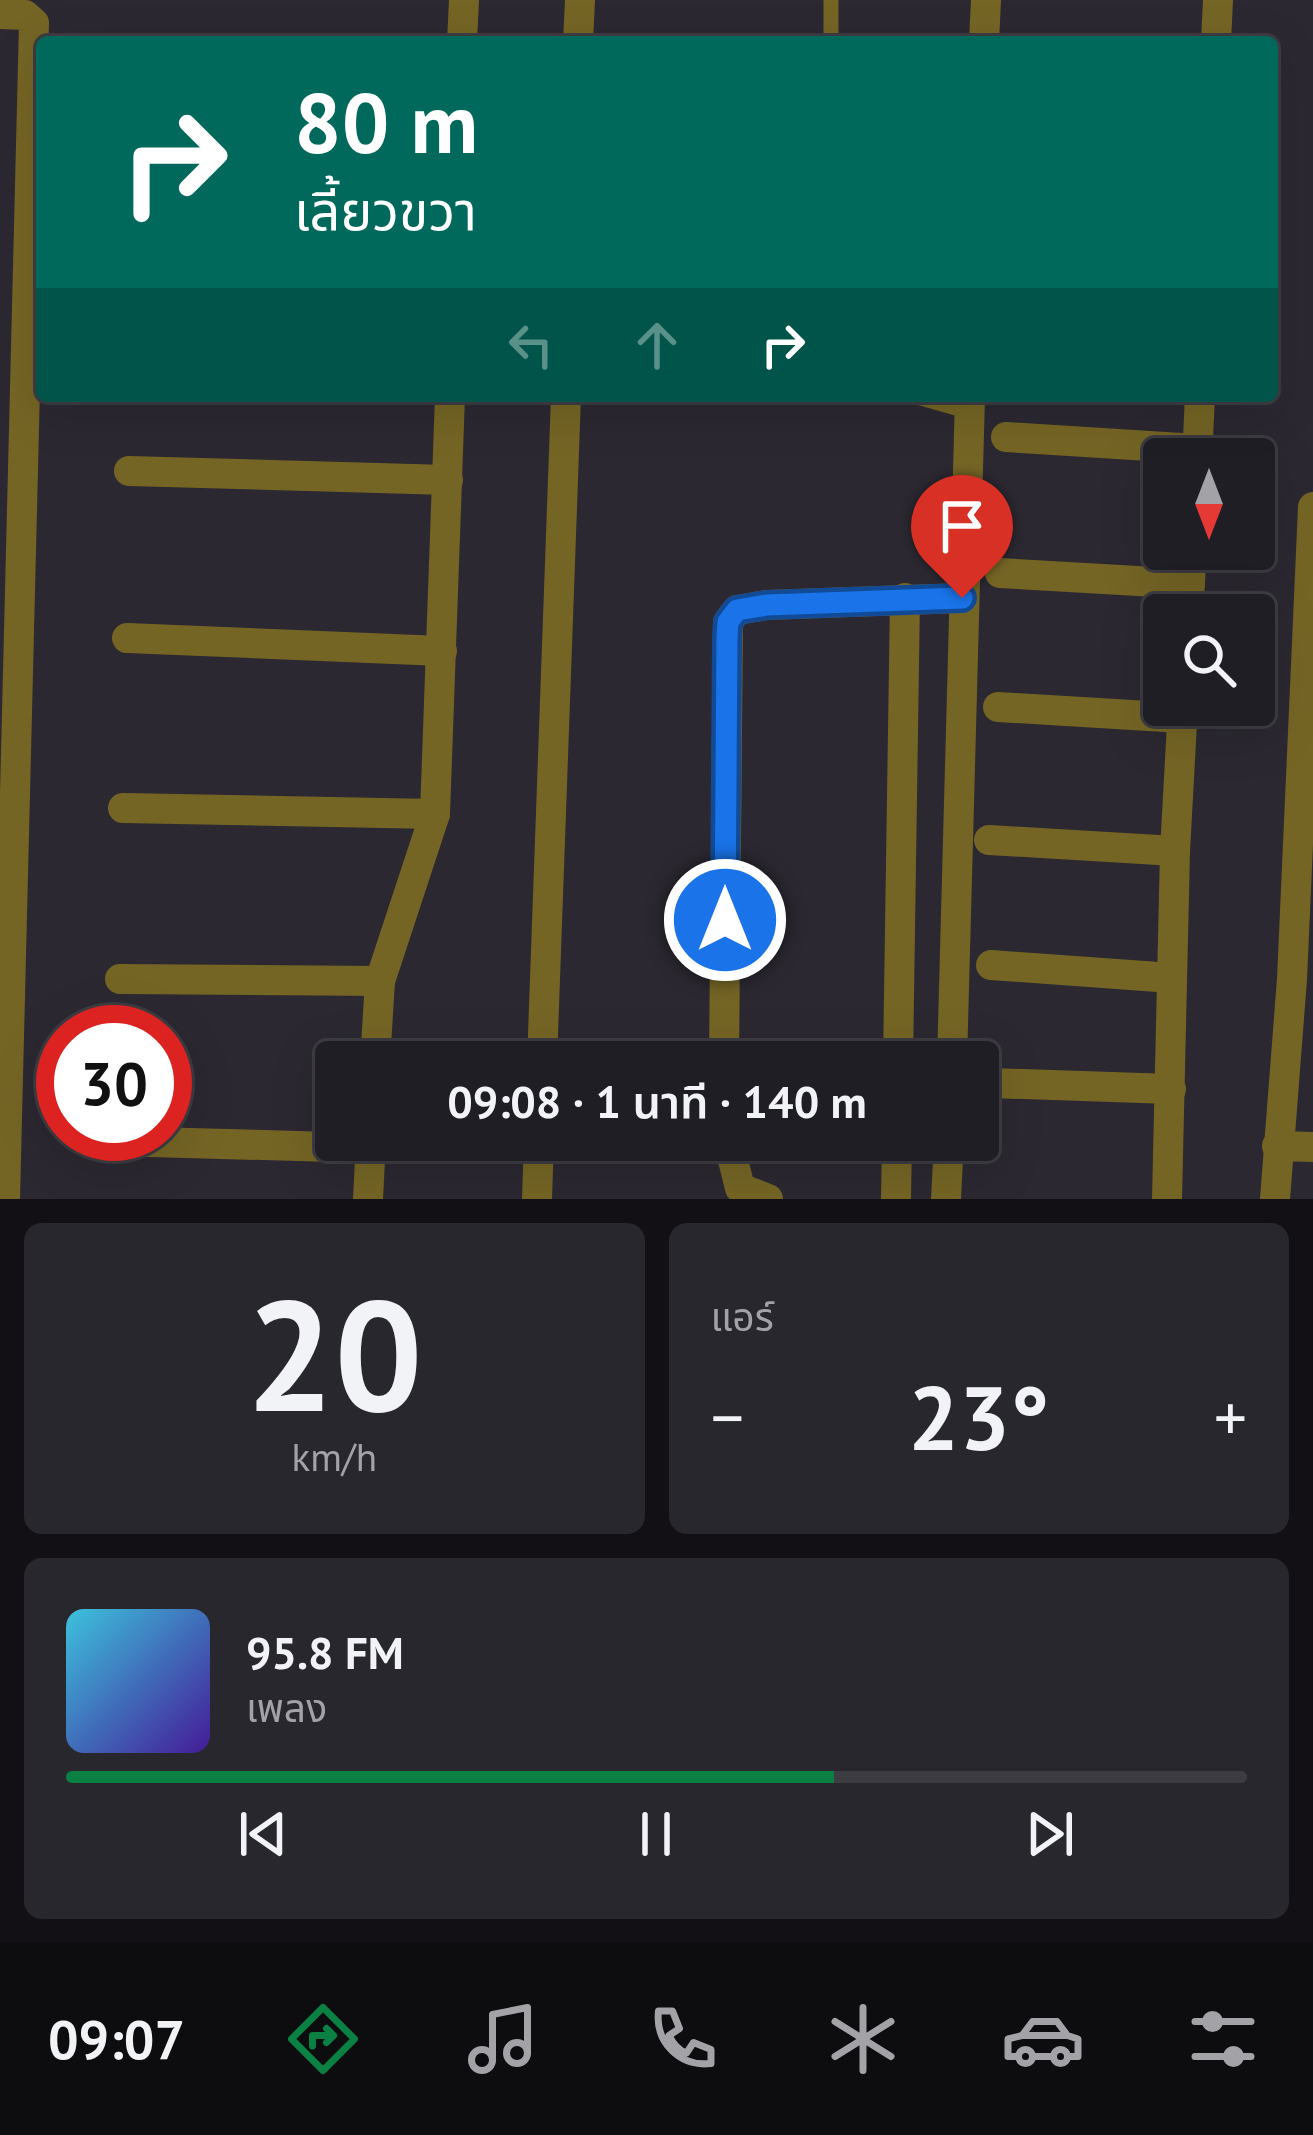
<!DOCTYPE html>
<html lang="th">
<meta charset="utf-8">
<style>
:root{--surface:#201e25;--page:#28272d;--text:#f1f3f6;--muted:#a2a2a7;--line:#3d3c42;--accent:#0b8043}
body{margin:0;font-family:"PT Sans","Noto Sans Thai",sans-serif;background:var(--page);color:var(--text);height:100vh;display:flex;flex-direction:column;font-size:45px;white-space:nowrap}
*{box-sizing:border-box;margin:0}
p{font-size:39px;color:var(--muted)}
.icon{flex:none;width:66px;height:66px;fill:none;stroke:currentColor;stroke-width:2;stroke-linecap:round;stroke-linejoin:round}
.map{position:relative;height:1199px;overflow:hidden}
.details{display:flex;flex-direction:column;gap:24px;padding:24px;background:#121014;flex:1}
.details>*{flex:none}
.banner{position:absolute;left:36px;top:36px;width:1242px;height:366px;border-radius:12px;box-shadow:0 12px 48px #0002,0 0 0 3px var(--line);background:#00695c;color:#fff;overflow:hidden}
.needle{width:78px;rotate:180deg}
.tools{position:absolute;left:1143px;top:438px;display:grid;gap:24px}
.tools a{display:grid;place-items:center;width:132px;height:132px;border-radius:12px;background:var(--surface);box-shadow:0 12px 48px #0002,0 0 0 3px var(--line);font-size:60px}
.speed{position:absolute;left:36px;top:1005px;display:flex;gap:24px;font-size:60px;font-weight:700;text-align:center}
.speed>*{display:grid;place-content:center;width:156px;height:156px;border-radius:50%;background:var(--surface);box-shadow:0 12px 48px #0002,0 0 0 3px var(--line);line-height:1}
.speed .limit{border:18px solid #d22;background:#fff;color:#111}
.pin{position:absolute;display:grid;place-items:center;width:102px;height:102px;color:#fff;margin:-123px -51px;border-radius:50% 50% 50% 0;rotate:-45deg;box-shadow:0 0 12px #0007}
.pin .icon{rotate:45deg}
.me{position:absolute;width:132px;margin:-66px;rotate:0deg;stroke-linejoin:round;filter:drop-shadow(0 0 9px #0008)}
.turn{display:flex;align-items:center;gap:42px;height:252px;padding:0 60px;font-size:54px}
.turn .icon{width:156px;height:156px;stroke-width:2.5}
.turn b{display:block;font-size:84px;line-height:102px}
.lanes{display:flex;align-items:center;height:114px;padding:0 60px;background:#0003;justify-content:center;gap:60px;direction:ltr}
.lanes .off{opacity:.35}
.big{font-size:90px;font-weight:600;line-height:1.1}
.details .widget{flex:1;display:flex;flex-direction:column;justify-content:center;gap:18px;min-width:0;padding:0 42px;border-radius:18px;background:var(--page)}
.details .dial{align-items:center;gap:0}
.dial b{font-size:156px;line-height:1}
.song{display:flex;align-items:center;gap:36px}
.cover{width:144px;height:144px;border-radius:18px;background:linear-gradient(135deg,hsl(190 70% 55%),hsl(260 70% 35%))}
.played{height:12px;border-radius:6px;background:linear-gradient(90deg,var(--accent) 65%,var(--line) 65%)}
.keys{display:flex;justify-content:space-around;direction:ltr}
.heat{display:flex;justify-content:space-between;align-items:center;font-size:66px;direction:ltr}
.details .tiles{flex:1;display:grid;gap:24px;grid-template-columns:1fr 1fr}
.widget:last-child{grid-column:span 2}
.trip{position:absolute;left:315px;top:1041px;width:684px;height:120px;border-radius:12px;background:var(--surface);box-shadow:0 12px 48px #0002,0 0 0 3px var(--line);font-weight:600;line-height:120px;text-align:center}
.menu{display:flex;height:192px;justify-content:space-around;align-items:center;background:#0d0c0f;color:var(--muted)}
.menu .icon{width:84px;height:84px}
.menu .on{color:var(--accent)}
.menu b{font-size:54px;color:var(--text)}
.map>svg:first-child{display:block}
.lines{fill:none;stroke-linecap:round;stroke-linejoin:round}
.service{stroke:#756525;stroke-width:15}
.minor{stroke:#756525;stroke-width:30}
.tertiary{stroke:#756525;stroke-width:30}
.route-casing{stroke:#114b97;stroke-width:30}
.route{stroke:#1a73e8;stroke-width:21}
</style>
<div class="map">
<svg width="1313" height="1199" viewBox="0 0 1313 1199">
<rect width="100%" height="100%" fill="#2b2831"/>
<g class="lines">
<g class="service">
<polyline points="831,42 831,0"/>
<polyline points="914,396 970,412"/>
</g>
<g class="minor">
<polyline points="0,14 25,15 34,23 5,1199"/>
<polyline points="462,42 464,0"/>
<polyline points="578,42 580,0"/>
<polyline points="1216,42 1218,0"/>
<polyline points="1006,437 1197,449"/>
<polyline points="1197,459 1200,396"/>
<polyline points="129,471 448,480"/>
<polyline points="1000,573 1190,584"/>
<polyline points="1188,615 1192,549"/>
<polyline points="127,638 442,651"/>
<polyline points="998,707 1182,718"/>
<polyline points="123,808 435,814"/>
<polyline points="989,840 1175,851"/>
<polyline points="991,965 1172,978"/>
<polyline points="120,979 380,981"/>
<polyline points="375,1062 380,981 435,814 450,396"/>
<polyline points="542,1062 566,396"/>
<polyline points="724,1062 728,622 737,610 767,605 962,598"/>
<polyline points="898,1062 905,598"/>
<polyline points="990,1083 1171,1089"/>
<polyline points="728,1140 740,1188 768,1199"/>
<polyline points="115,1141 370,1148"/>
<polyline points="1277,1146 1313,1147"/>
<polyline points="368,1199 371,1140"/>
<polyline points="537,1199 539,1140"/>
<polyline points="896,1199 897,1140"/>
<polyline points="1167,1199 1175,851 1183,705"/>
<polyline points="1275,1199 1292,979 1313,507"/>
</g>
<g class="tertiary">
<polyline points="984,42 986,0"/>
<polyline points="952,1062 970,396"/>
<polyline points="946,1199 949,1140"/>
</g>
</g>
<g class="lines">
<g class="route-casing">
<polyline id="route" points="725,920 727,637 728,622 737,610 767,605 962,598"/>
</g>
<use href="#route" class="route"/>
</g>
</svg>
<div class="tools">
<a><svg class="needle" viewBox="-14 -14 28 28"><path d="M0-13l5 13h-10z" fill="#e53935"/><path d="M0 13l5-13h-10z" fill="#a2a2a7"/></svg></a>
<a><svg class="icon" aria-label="search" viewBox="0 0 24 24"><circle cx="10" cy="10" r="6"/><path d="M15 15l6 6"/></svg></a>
</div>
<div class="speed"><div class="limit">30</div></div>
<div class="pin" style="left:962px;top:598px;background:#d93025"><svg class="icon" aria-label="arrive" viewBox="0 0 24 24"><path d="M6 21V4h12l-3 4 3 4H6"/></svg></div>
<svg class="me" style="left:725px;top:920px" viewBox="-20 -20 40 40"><circle r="17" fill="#1a73e8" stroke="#fff" stroke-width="3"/><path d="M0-11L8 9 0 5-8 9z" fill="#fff"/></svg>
<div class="trip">09:08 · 1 นาที · 140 m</div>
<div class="banner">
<div class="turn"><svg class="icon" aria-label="right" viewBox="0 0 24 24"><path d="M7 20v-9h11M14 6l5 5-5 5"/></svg><div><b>80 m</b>เลี้ยวขวา</div></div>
<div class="lanes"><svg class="icon off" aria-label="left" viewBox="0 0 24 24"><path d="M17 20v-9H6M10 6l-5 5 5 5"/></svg><svg class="icon off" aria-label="ahead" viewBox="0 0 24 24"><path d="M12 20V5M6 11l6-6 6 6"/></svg><svg class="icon" aria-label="right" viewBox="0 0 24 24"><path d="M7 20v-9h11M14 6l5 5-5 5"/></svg></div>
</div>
</div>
<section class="details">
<div class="tiles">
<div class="widget dial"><b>20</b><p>km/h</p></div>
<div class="widget"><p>แอร์</p>
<div class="heat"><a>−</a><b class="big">23°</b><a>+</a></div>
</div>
<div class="widget">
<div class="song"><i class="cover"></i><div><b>95.8 FM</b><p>เพลง</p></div></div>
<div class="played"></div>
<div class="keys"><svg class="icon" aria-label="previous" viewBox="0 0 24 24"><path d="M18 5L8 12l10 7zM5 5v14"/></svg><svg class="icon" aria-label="pause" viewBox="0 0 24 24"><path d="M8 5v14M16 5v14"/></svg><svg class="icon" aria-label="next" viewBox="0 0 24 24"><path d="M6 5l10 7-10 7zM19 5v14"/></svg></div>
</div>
</div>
</section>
<nav class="menu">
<b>09:07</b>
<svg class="icon on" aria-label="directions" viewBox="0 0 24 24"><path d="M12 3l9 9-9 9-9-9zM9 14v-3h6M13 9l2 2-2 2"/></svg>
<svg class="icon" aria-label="music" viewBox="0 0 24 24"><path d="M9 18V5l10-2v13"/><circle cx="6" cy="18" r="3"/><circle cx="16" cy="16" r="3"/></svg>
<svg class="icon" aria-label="phone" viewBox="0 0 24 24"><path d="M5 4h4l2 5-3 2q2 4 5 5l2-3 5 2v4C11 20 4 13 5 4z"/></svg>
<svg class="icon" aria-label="climate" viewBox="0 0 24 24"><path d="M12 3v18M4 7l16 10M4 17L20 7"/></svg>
<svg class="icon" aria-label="car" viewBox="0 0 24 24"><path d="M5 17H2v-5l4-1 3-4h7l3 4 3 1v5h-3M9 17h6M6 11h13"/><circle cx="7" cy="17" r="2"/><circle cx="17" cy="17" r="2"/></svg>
<svg class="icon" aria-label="filters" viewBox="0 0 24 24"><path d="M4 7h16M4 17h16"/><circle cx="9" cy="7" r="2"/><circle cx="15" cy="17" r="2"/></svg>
</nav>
